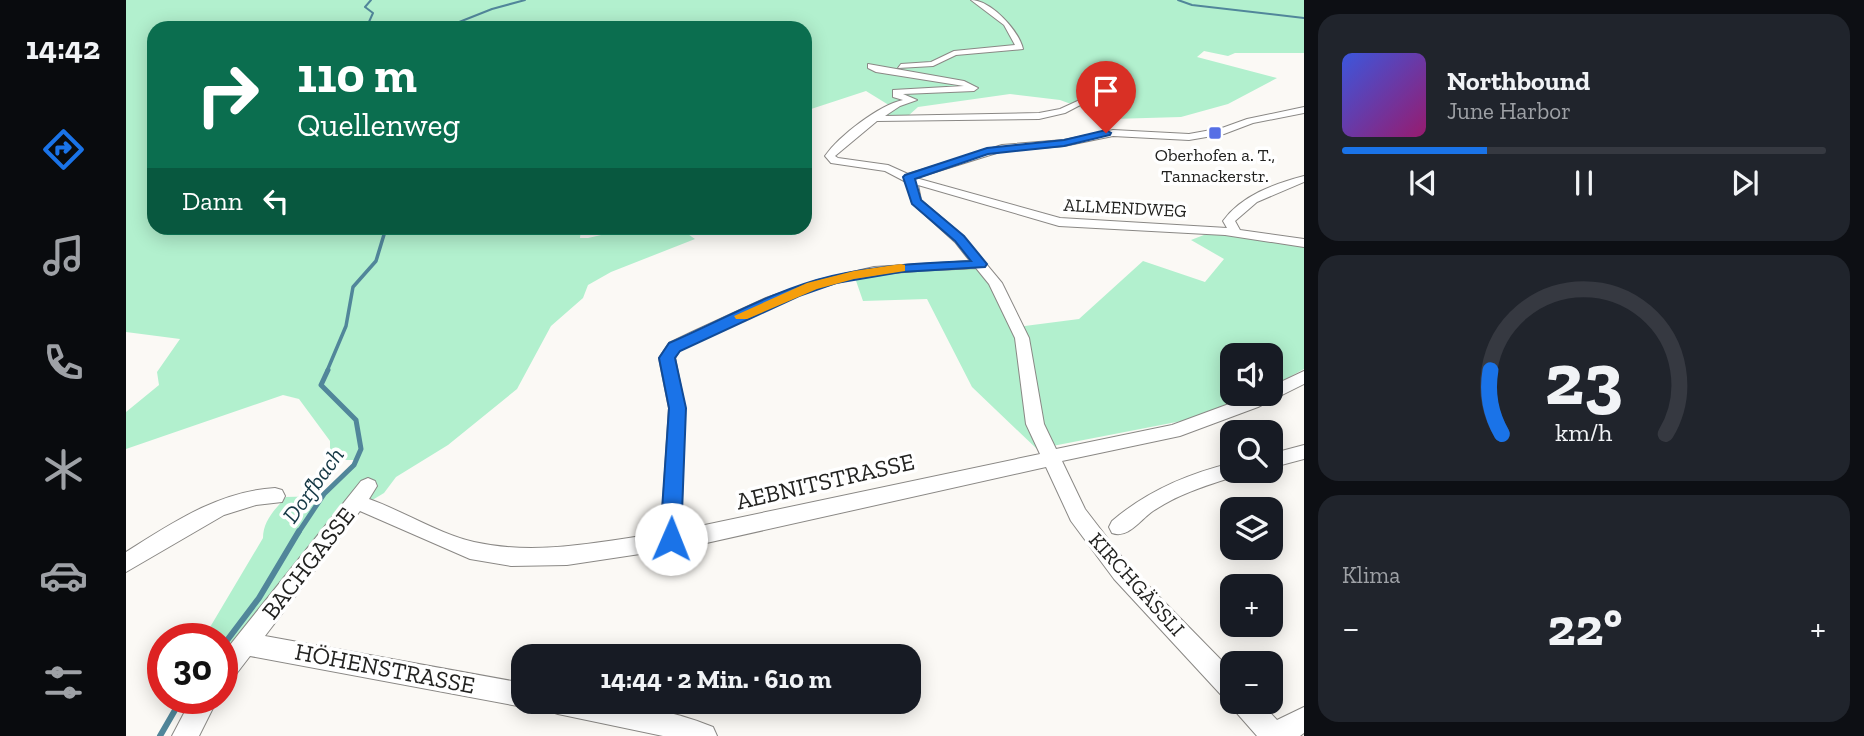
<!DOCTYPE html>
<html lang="de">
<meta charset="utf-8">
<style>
:root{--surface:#171b24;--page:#20242c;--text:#f1f3f6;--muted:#9ea1a6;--line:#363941;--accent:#1a73e8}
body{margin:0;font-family:"Zilla Slab",serif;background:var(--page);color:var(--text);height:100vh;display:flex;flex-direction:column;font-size:26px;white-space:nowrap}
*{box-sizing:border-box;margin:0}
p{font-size:23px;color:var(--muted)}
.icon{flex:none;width:38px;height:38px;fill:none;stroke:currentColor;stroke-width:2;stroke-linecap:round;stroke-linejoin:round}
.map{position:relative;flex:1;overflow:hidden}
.side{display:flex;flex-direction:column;gap:14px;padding:14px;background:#0d0f14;width:560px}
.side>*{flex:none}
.top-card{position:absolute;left:21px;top:21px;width:665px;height:214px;border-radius:21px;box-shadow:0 4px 18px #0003;background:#0b6e4f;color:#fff;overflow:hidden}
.tools{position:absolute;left:1094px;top:343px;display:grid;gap:14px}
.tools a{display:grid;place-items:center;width:63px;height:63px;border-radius:14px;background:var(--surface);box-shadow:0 4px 18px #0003;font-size:35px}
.speed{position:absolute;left:21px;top:623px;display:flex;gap:14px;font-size:35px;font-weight:700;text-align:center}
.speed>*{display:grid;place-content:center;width:91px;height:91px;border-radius:50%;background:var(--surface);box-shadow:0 4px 18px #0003;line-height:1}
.speed .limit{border:10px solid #d22;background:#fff;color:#111}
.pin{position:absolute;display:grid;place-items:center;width:60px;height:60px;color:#fff;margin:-72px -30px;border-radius:50% 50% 50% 0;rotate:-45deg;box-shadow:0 0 7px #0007}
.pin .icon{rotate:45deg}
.me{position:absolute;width:77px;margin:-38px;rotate:1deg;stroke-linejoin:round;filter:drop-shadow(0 0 5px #0008)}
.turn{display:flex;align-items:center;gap:24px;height:147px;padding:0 35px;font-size:32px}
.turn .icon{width:91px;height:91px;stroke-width:2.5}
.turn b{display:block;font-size:49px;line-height:60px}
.then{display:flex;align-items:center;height:66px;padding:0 35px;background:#0003;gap:14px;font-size:26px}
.big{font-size:52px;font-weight:700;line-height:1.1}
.side .widget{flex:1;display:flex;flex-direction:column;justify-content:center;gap:10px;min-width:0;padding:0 24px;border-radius:21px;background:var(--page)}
.side .dial{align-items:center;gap:0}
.dial svg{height:182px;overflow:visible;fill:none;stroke:var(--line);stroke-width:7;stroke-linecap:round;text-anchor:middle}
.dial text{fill:var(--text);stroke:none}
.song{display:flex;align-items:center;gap:21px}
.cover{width:84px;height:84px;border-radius:10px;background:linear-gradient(135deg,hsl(230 70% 55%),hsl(320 70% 35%))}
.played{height:7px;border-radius:4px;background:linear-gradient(90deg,var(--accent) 30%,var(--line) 30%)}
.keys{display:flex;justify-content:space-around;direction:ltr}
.heat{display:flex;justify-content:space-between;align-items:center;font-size:38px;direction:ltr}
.trip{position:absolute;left:385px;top:644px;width:410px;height:70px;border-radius:21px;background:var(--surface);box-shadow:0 4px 18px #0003;font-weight:700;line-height:70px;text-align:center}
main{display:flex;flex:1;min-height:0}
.menu{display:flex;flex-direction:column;width:126px;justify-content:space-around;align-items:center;background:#090b0e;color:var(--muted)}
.menu .icon{width:49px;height:49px}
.menu .on{color:var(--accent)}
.menu b{font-size:32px;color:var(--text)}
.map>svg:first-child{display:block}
.green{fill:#b2f0ce}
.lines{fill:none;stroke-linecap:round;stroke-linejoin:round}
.stream-far3{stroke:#51869a;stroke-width:2}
.stream-far2{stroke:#51869a;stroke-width:3.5}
.stream-far1{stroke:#51869a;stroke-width:5}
.stream{stroke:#51869a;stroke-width:6}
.minor-casing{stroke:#8a8885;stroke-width:2}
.minor{fill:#fff;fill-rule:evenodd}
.route{fill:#1a73e8;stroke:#114b97;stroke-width:2}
.slow{fill:#f59e0b}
.poi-dot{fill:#566fe5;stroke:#fff;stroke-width:2.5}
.labels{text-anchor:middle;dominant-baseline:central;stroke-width:7;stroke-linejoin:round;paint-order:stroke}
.far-poi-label{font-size:18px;fill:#232321;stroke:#fff}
.far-street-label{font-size:18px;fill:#232321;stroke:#fff}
.street-label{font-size:21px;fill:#232321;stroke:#fff}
.water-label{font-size:23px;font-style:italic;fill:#143744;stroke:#fff}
.near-street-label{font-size:24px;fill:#232321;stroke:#fff}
</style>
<main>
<nav class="menu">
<b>14:42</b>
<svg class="icon on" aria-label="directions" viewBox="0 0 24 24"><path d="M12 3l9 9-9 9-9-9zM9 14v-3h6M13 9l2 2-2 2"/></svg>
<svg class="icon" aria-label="music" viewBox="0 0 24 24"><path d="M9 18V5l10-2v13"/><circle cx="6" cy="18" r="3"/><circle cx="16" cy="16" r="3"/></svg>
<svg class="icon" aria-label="phone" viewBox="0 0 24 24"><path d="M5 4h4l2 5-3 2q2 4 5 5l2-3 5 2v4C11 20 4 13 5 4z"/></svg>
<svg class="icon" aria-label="climate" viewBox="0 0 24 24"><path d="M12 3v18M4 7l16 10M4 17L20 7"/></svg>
<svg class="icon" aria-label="car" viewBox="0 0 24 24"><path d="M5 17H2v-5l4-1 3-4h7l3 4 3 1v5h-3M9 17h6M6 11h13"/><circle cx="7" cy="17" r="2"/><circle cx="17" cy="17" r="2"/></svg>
<svg class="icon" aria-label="filters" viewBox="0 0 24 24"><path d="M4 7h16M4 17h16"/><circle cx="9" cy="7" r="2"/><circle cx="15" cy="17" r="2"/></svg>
</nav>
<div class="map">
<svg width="1178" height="736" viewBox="0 0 1178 736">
<rect width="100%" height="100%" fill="#fbf9f5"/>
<g class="green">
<path d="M0,0H1178V53H1109L1102,56L1078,51L1071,57L1151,78L1102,104L1055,117L986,119L934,100L884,94L792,107L782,116L748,119L766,107L740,91L679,111V28H28V228H455L454,238H462L506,228H553L569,239L485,272L462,285L457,298L425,326L391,389L322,445L270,477L258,493L243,502L207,531L96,674V639H77L137,538C137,521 149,509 160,497L196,496L223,473L231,460H214L204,455V441L173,399L157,395L0,449V412L33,385L31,372L54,339L0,332Z"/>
<polygon points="1083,233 1178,246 1178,369 1145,387 1144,355 1106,355 1106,394 1133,394 1097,413 911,449 846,387 801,299 737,301 728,275 854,264 891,327 953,319 1017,261 1079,282 1098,259 1065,240"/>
</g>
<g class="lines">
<g class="stream-far3">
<polyline points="245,0 239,7 247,13 242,24 248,28"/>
<polyline points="1052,0 1066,5 1178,18"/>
<polyline points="318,28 366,9 399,0"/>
</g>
<polyline class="stream-far2" points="201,371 220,326 227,287 250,261 260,228"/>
<polyline class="stream-far1" points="172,533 198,494 228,465 235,449 230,420 195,385 202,370"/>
<g class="stream">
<polyline points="96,647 133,598 173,531"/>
<polyline points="34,736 56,698"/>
</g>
<g class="minor-casing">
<g id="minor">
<path d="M845,0C865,0 893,31 897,49L830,55L807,66L772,68L775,64L805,62L828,51L889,45L878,25Z"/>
<path d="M742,64L838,81L852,88L848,91L777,94L791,100L774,106L759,116L913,113L934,109L956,99L960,102L939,113L913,119L751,121L709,156L712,158L762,165L782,174L876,145L938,140L987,130L1063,134L1096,128L1121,119L1178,107V113L1127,123L1098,134L1063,140L987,136L938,146L877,151L790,178L934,218L1101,228L1097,221C1116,195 1148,184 1178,176V182L1131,202L1109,221L1114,230L1178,239V247L1099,235L933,226L792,185L795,200L837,236L876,283L903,338L918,424L930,449L1046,425L1130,394H1144V387L1178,371V384L1132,407L1054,436L936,461L959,509L1002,565L1106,671V700L1097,697L988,579L945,521L920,467L567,546L441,565L385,566L344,559L234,511L139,636L397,683V702H406V704L397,707L124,656L104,682L96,686V655L235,481L242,478L249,481L251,486L243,499C277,511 313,534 348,542C410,556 473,542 535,533L543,408L533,358L543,343L566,332L640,298L692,280L748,267L844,261L829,242L786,203L780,182L759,171L705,163L699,156C713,136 753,105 777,100L767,97V90L838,86L750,72L742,68ZM850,268L863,284L889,338L900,424L914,454L555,530L559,408L549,358L553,351C615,318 679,286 748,275C782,270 816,270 850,268Z"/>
<polygon points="1178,445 1178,459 1144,468 1144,454"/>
<path d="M1106,463V471H1115L1113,475C1082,485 1054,493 1027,511C1014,520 1002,539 986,533L983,527L986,521C1021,491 1061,474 1106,463Z"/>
<path d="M149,488L156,490L159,496L156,502L130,505L98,515L0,572V552C46,523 93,491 149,488Z"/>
<polygon points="66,698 92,698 73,736 46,736"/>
<path d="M420,702C477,699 533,705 587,727L591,736H537L432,714L423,711Z"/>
<polygon points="1106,702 1134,702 1151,720 1178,707 1178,733 1174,736 1131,736 1109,711"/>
</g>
</g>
<use href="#minor" class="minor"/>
</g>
<path class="route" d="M980,130L985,133L984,135L938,146L862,154L789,179L795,200L838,236L861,264L859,267L775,272L710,283L673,296L554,351L549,358L560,408L555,539L552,546L545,548L537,546L534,539L543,408L533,358L543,343C596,320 650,289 706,276C752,265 798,263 845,261L829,241L786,204L777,177L779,175L861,148L938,140Z"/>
<polygon class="slow" points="775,264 779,265 779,271 728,279 691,289 621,319 610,319 608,316 681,283 728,271"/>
<rect class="poi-dot" x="1082" y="126" width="14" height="14" rx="3.5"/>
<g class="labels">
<g class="far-poi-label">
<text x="1089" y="155">Oberhofen a. T.,<tspan x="1089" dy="21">Tannackerstr.</tspan></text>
</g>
<g class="far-street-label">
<text transform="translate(999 208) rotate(3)">ALLMENDWEG</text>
</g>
<g class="street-label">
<text transform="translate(1011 584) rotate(48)">KIRCHGÄSSLI</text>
</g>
<g class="water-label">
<text transform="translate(187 485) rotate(-54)">Dorfbach</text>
</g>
<g class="near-street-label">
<text transform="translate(699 481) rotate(-13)">AEBNITSTRASSE</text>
<text transform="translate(182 563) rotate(-52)">BACHGASSE</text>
<text transform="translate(259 668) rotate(11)">HÖHENSTRASSE</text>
</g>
</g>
</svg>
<div class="tools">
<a><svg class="icon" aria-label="sound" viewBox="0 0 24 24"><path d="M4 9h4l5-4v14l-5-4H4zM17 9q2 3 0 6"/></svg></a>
<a><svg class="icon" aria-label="search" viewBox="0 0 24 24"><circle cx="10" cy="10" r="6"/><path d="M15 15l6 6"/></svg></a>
<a><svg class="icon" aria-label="layers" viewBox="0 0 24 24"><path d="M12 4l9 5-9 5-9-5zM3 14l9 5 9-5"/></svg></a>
<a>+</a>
<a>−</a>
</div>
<div class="speed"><div class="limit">30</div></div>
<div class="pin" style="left:980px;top:133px;background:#d93025"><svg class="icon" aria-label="arrive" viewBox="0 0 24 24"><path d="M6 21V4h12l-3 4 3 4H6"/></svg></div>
<svg class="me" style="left:545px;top:539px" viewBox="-20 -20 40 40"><circle r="19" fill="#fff"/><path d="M0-13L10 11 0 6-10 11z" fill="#1a73e8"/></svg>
<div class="trip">14:44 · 2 Min. · 610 m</div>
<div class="top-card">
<div class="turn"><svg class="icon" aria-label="right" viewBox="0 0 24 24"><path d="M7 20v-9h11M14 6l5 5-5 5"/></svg><div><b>110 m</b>Quellenweg</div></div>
<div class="then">Dann<svg class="icon" aria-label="left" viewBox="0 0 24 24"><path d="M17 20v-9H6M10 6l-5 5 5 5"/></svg></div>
</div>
</div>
<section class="side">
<div class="widget">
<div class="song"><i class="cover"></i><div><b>Northbound</b><p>June Harbor</p></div></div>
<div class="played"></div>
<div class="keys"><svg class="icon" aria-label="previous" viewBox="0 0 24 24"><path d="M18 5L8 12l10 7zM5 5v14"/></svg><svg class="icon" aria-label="pause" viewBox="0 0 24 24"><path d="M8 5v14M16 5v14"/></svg><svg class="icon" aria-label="next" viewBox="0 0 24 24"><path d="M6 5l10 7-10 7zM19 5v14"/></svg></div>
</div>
<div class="widget dial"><svg viewBox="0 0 100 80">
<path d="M14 69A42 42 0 1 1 86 69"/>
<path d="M14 69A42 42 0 0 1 9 41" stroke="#1a73e8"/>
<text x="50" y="56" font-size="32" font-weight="700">23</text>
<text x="50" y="72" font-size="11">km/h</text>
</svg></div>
<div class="widget"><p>Klima</p>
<div class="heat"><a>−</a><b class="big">22°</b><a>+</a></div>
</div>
</section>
</main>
